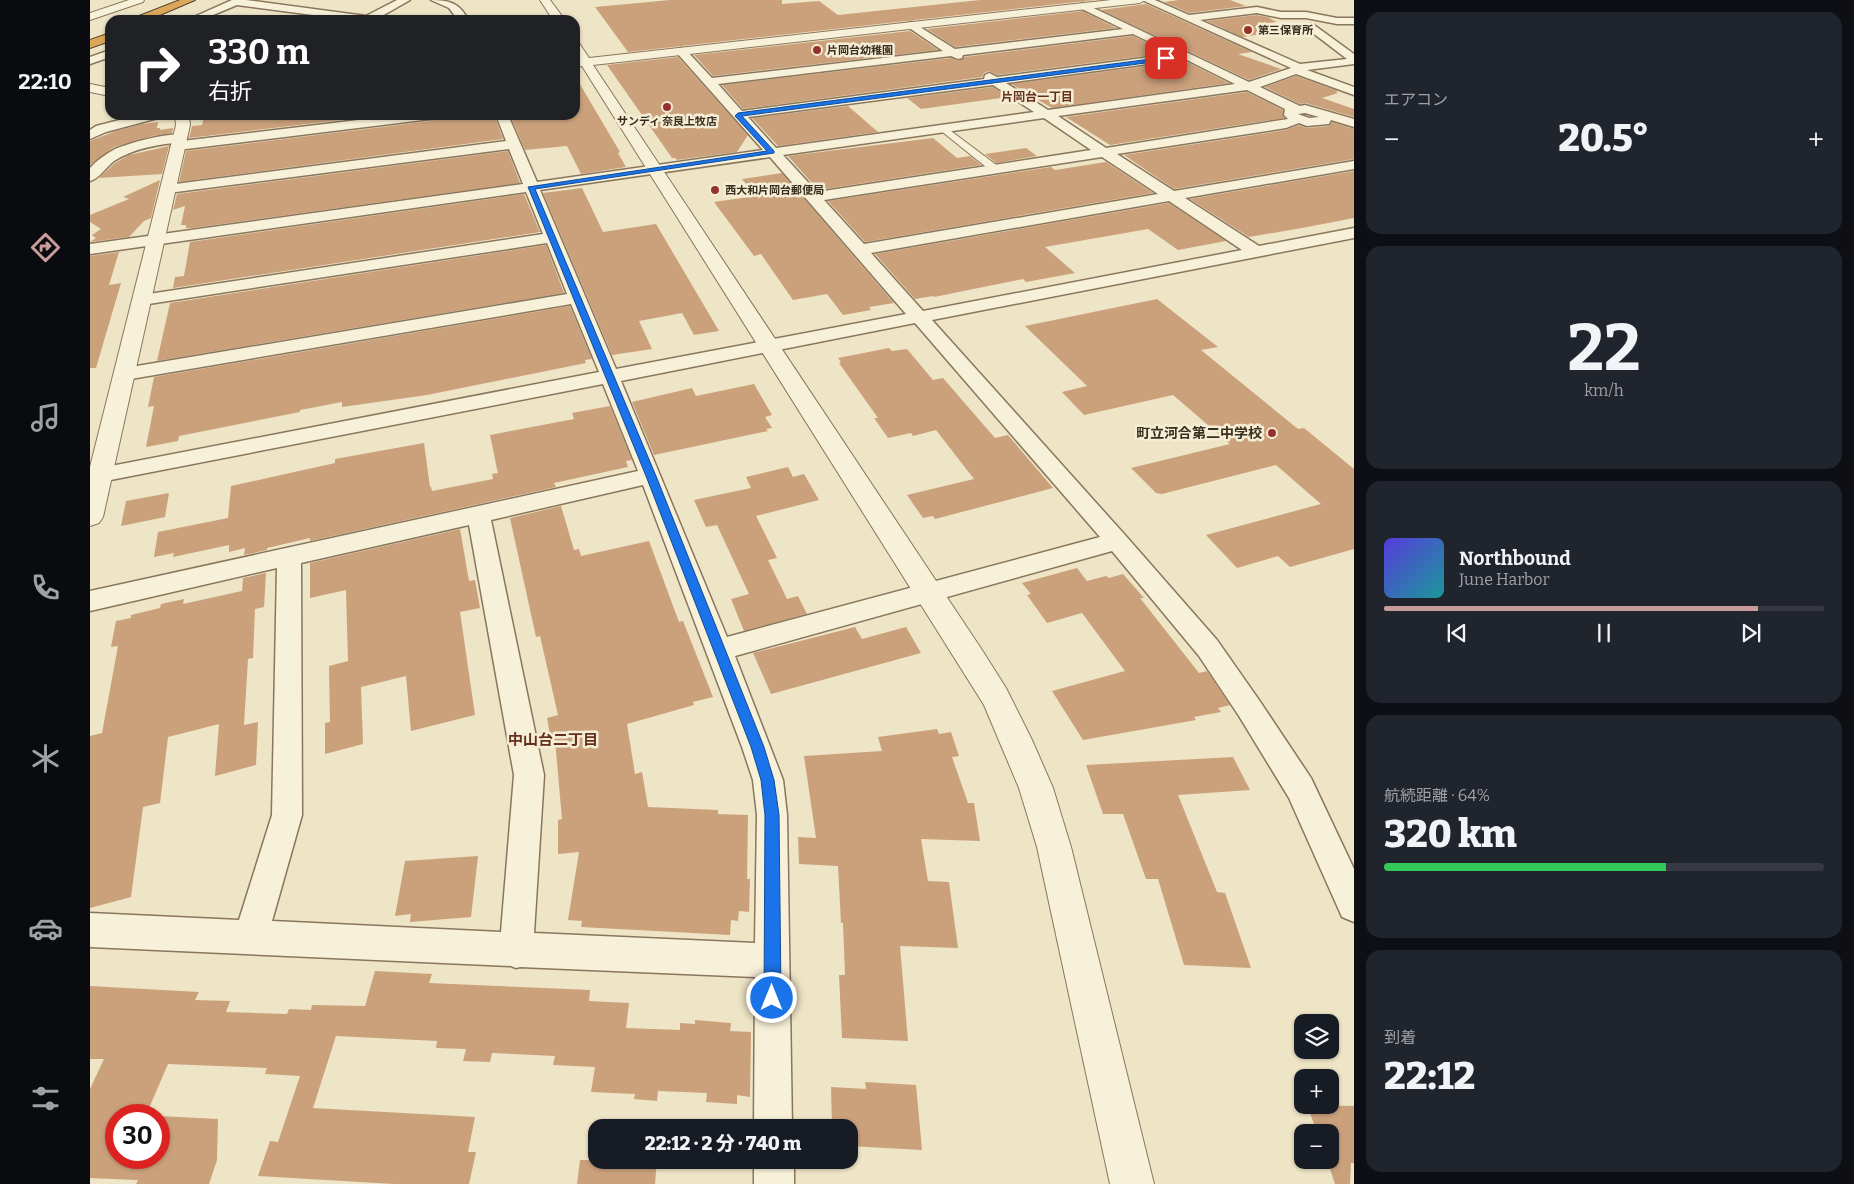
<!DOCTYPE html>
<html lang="ja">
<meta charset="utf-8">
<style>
:root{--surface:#171b24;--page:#20242c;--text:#f1f3f6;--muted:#9ea1a6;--line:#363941;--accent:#c89c9b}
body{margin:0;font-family:Bitter,"Noto Sans JP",serif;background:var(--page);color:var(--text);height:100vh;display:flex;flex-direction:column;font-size:19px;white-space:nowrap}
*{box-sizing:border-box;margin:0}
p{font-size:16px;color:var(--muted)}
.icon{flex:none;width:28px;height:28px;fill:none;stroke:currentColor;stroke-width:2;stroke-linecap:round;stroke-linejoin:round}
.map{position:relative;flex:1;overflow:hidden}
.panel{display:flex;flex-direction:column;gap:12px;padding:12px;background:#0d0f14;width:500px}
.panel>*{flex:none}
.guide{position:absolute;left:15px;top:15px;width:475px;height:105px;border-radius:15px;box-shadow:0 1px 4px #0004;background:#202124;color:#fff;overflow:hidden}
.controls{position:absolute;left:1204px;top:1014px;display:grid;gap:10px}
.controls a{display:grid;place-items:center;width:45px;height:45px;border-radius:10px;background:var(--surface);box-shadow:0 1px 4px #0004;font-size:25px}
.speed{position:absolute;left:15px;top:1104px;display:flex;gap:10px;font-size:25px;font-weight:700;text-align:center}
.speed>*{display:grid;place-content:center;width:65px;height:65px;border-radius:50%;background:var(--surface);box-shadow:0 1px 4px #0004;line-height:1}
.speed .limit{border:8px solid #d22;background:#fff;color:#111}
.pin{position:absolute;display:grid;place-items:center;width:42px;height:42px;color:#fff;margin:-21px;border-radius:10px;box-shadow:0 2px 8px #0006}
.me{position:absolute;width:55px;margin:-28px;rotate:0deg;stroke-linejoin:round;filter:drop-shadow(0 0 4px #0008)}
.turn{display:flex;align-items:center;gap:18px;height:105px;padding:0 20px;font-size:22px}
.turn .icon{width:65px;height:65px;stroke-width:2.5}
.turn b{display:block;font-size:35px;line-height:42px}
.big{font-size:38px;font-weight:800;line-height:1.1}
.panel .tile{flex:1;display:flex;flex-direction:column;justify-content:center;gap:8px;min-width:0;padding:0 18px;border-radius:15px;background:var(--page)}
.panel .dial{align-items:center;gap:0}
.dial b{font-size:65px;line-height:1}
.song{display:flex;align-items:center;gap:15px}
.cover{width:60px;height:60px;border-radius:8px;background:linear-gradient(135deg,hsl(250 70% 55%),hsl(180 70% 35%))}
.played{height:5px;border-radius:2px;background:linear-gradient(90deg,var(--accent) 85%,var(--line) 85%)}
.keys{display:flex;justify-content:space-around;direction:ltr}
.heat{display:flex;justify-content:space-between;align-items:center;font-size:28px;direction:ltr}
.charge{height:8px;border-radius:4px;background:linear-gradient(90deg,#34c759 64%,var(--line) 0)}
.trip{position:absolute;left:498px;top:1119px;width:270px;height:50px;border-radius:15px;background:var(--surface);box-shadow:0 1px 4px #0004;font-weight:800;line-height:50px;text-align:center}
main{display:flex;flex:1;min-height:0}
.menu{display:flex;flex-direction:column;width:90px;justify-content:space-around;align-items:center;background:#090b0e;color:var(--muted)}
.menu .icon{width:35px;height:35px}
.menu .on{color:var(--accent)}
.menu b{font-size:22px;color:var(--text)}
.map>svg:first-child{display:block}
.building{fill:#cba17c}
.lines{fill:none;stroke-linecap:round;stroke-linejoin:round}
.pedestrian-casing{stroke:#89765c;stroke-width:2}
.minor-casing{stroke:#89765c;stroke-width:3}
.tertiary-casing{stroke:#89765c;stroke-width:2}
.motorway-casing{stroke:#574430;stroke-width:2}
.pedestrian{fill:#f8f1d9;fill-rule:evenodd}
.minor{fill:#f8f1d9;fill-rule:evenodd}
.tertiary{fill:#f8f1d9;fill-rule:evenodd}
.motorway{fill:#dba859;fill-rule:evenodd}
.route{fill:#1a73e8;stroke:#114b97}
.poi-dot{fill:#97312c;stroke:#f5eed5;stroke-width:2}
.labels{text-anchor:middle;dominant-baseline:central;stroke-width:5;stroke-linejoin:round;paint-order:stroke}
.far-poi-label{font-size:11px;font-weight:bold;fill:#392d1f;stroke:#f5eed5;text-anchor:start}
.far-neighbourhood-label{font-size:12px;font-weight:bold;fill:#65311f;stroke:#f5eed5}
.poi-label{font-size:14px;font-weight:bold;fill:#392d1f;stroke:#f5eed5;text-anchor:end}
.neighbourhood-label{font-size:15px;font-weight:bold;fill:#65311f;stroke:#f5eed5}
</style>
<main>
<nav class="menu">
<b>22:10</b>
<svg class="icon on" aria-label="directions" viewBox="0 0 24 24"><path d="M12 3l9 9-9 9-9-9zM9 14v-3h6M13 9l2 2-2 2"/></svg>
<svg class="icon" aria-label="music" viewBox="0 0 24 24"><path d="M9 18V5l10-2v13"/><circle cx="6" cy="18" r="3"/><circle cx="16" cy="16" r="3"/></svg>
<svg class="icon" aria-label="phone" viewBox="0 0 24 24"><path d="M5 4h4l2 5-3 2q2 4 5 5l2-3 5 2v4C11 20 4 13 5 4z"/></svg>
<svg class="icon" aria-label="climate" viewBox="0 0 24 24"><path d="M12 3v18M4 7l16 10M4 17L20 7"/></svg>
<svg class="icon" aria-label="car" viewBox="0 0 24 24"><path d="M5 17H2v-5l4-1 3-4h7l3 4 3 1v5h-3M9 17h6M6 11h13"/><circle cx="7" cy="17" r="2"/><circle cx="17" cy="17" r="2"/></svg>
<svg class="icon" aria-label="filters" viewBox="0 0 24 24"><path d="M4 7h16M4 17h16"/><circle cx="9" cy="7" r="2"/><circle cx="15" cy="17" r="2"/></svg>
</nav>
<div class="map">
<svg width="1264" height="1184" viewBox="0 0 1264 1184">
<rect width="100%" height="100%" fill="#eee4c6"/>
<g class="building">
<polygon points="580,0 692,0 692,4 729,1 748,15 890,0 1004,0 538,52 505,7"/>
<polygon points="1089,0 1140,0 1156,6 1099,13 1074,2"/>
<polygon points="1056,4 1162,52 1148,54 1191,69 1159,80 1011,10"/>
<polygon points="993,11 1026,28 865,47 837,29"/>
<polygon points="1167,15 1181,18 1179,18 1187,22 1176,23 1193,31 1152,37 1117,21"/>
<polygon points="820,31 848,50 623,76 604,55"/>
<polygon points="1043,36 1078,53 907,75 898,71 894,73 892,77 653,109 632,85 861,58 868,61 874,57"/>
<polygon points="588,57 658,135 647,152 587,160 585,158 582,158 517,65"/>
<polygon points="1095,61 1139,83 962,108 921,84"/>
<polygon points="485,76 530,152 528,153 536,167 491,174 477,146 435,150 420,115 485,115"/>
<polygon points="1206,76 1248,91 1246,92 1248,93 1232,98 1264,109 1264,117 1216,103 1210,104 1175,87"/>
<polygon points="903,87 918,97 831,109 817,98"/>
<polygon points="1157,92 1193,110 1194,118 1020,145 976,117"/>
<polygon points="758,106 788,132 688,146 662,118"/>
<polygon points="120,115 166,115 165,120 184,118 184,120 194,120 237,115 294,115 99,138 102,126 112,125 114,117"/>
<polygon points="349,115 404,115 413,139 89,182 96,151 341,121"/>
<polygon points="68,122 67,128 70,128 70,130 83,128 82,133 62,136 24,147 0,165 0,141 26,131 52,124"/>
<polygon points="1242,122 1264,129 1264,159 1084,189 1034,155 1196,130 1209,125 1217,128 1239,126"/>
<polygon points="843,138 867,158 880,156 891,165 728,190 698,156"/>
<polygon points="79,146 72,174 9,178 25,163 39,155"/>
<polygon points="936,148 947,156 906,163 895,154"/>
<polygon points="418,151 430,183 103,228 96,228 96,225 91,225 95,206 83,210 87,194"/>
<polygon points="1016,162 1063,193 775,242 738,201 961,167 965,170"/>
<polygon points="1264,171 1264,218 1212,228 1159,237 1100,199"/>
<polygon points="692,173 804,303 779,307 781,310 753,315 737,294 703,300 671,254 664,256 624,202 666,196 652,179"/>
<polygon points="70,180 61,218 54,221 39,237 0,242 6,238 2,235 11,229 0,222 0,215 39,199 33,197"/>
<polygon points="492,188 513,232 566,224 629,331 604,335 592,313 549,321 562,349 522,355 453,193"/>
<polygon points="434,194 450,232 83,288 85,277 94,276 100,242"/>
<polygon points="1079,203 1136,241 1088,250 1058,229 955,247 985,273 936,282 933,279 844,297 843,296 825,299 785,254"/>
<polygon points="456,245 474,293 67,361 80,303"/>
<polygon points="29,252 19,285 31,283 6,368 0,368 0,256"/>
<polygon points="1067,299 1128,347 1111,350 1208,429 1214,428 1264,469 1264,549 1200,567 1188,556 1147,568 1116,535 1231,504 1186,465 1072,494 1066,493 1041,468 1140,444 1083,395 994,415 972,392 997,386 935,326"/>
<polygon points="480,306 502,359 495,360 496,363 337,395 252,407 252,402 210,410 210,412 89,436 88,441 56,447 64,406 58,407 64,377"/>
<polygon points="799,348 802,351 817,349 843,380 853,378 905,438 918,435 963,488 845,519 843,516 833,518 817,495 884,479 846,430 823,436 821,433 798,438 784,418 788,418 749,363 751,362 748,358"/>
<polygon points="664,384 682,415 675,417 682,428 676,429 678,431 564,455 542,402 602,388 606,396"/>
<polygon points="520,406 542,460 536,461 538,467 464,483 466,487 220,541 220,538 177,548 177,550 154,555 155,548 139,552 139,545 83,557 84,553 64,557 68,532 138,518 141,486 245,463 245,459 334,443 340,487 341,487 342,491 403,479 402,474 408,473 407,469 400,435 484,419 482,413"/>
<polygon points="698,467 703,477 714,474 729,500 666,516 687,558 678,560 697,599 708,596 717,614 654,631 641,599 659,594 627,525 616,527 604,500 661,488 656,477"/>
<polygon points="79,493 75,517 31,526 36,501"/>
<polygon points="471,506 484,550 489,549 491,556 559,541 589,622 593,621 623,697 603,702 604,705 537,724 545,774 552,772 558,807 628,810 628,814 658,815 657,879 660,879 659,912 649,911 648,921 641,920 640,935 491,927 492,921 478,920 489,852 468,854 468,820 472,819 465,740 461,740 457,718 468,715 450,636 446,637 420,518"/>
<polygon points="370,529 379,581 385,580 390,608 370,612 385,715 321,731 316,676 271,687 273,744 235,754 235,723 240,722 239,666 258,661 256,590 220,598 220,563"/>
<polygon points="987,568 997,581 1016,576 1019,578 1033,574 1054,598 1050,598 1109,673 1117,671 1140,705 1128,708 1131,712 1104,717 1106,720 993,740 962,691 1035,671 992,613 957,623 937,595 941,594 932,583"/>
<polygon points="176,573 174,607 165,609 163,658 158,659 154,725 168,722 166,765 125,776 129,724 78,737 70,803 53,807 41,897 0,908 0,736 12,733 28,646 21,647 26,621 41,618 41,615 70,608 71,604 94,599 93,604 152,591 153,578"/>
<polygon points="765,627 772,639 816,627 831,653 681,694 663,653"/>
<polygon points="847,729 849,734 861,732 869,756 862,757 878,803 884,803 890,841 831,839 838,881 859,882 868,948 810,946 818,1041 752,1038 749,975 755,975 753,923 751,923 748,866 709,864 708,837 726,838 714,756 792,751 788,737"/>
<polygon points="1143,757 1160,790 1088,795 1127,892 1135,893 1161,968 1094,965 1068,879 1056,879 1033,814 1013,814 996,765"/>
<polygon points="388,856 381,917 320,922 321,914 305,916 315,861"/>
<polygon points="285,971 342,974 339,983 500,990 499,1001 539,1003 536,1028 590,1030 590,1023 605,1024 605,1020 641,1023 640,1031 661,1032 660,1097 647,1095 647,1104 616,1102 617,1093 568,1091 567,1101 544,1099 545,1094 501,1092 505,1067 463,1065 465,1056 402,1053 400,1062 373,1061 376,1049 346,1048 347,1041 246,1036 223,1108 385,1117 378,1152 386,1152 379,1184 304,1184 168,1176 180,1141 188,1142 210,1076 175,1074 177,1068 78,1064 56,1115 26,1115 26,1158 69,1158 69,1116 128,1119 127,1160 119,1184 46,1184 48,1180 0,1178 0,1089 14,1059 0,1059 0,986 109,992 105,1000 140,1001 136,1012 197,1014 199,1009 221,1010 222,1005 275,1006"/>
<polygon points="775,1082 826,1085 832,1150 759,1146 759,1128 742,1128 741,1087 776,1089"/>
<polygon points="1217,1105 1264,1106 1264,1163 1261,1163 1260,1184 1245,1184 1237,1160 1240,1160 1240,1132 1227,1132"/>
<polygon points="490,1160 567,1160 565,1184 487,1184"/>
</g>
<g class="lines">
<g class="pedestrian-casing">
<polygon id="pedestrian" points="853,125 909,167 910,169 909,171 901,171 850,130 850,126"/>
</g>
<g class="minor-casing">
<g id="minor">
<polygon points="142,0 156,0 276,16 307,0 320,0 285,20 261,20 147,5 111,20 97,20"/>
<path d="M341,0C359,0 370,3 378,20H368L359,8Z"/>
<path d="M1052,0H1065L1099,15L1167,7L1191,12H1216L1247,18H1264V24H1247L1216,18H1191L1167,13L1110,20L1210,64L1257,59L1215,27L1220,24L1224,25L1264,54V64L1217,70L1264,87V95L1206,74L1170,87L1210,106L1215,105L1264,119V127L1241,120L1239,124L1217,126L1209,123L1196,128L1027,154L1084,191L1264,161V169L1095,198L1169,246L1264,228V238L842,320L1035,535L1127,640L1169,700L1221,778L1264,869V922L1252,917L1199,798L1149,716L1109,656L1022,551L645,656L693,780L697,815L702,1128H664L665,977L430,967L426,968L421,966L0,947V913L149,920L182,815L187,568L0,611V591L548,471L513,384L0,484V470L509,372L481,304L35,380L28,378L25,374L28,370L35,368L477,294L457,243L52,305L46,304L43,300L46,296L52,295L453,234L436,192L0,254V244L433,184L419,149L78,193L73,192L71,189L73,186L78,185L416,141L406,115H418L447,182L673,150L587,53L585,51L591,48L595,49L622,78L853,51L818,27L817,25L818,23L822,22L865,49L1033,29L990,8L988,6L993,3L1159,82L1201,68ZM1043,34L1084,54L907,77L899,73L895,75L894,79L652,111L628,84L861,56L868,59L872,58L873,55ZM1095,59L1145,84L958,110L916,83ZM903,85L944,112L686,148L658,117ZM1157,90L1195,109L1194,115L1198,119L1016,148L968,116ZM1215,113L1229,117L1219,118L1208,114ZM954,118L1001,150L727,192L693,155ZM680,157L816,314L526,369L450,190ZM1012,157L1068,194L774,244L734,200ZM1079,201L1152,250L833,311L781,253ZM825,323L1010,537L637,637L531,381ZM553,485L652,747L663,780L667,815L665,943L444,933L454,775L401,520ZM379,525L424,775L411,932L182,921L212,815L211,563Z"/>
<polygon points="20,50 20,57 0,64 0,57"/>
<polygon points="49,115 70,115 68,118 16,132 0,139 0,130 6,126"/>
<path d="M310,115H347L341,119L88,150L81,146L85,143C64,145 43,149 24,161C16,167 9,179 0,181V168C7,160 16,154 25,149C37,144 88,128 97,138L92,141Z"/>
<rect x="664" y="1160" width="40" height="24"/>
</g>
</g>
<g class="tertiary-casing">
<g id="tertiary">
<polygon points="39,0 54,0 53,2 0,20 0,13"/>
<polygon points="450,0 460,0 475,20 463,20"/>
<polygon points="1021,0 1055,0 1050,3 503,65 892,650 916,688 942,740 963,788 981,847 1064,1184 1020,1184 947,847 929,788 894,705 492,66 485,67 485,59 487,59 485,55 485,42 489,43 499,58"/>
<polygon points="0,84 20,88 20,96 0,92"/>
<polygon points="85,115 99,115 100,125 13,517 9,523 0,526 0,467 86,125"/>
</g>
</g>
<g class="motorway-casing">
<g id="motorway">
<polygon points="90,0 105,0 58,20 42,20 44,18"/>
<polygon points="20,33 20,41 0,48 0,40"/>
</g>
</g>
<use href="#pedestrian" class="pedestrian"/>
<use href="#minor" class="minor"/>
<use href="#tertiary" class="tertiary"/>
<use href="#motorway" class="motorway"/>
</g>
<polygon class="route" points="1076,57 1078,60 652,116 684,151 684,153 445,189 566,476 674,747 684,780 689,815 691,998 688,1004 682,1006 677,1004 674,998 675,815 671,780 661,747 556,476 438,187 677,151 645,116 648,113"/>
<g class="poi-dot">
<circle cx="1158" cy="30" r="5"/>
<circle cx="727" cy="50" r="5"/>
<circle cx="577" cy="107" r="5"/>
<circle cx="625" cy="190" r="5"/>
<circle cx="1182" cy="433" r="5"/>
</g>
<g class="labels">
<g class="far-poi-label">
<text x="1168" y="30">第三保育所</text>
<text x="737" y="50">片岡台幼稚園</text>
<text x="577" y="121" text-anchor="middle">サンディ 奈良上牧店</text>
<text x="635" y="190">西大和片岡台郵便局</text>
</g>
<g class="far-neighbourhood-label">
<text x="947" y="97">片岡台一丁目</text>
</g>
<g class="poi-label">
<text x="1172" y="433">町立河合第二中学校</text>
</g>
<g class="neighbourhood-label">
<text x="463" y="740">中山台二丁目</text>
</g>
</g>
</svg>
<div class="controls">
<a><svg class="icon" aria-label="layers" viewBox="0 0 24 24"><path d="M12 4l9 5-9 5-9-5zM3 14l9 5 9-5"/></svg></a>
<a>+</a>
<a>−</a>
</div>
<div class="speed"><div class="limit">30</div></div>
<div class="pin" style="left:1076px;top:58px;background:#d93025"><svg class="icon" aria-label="arrive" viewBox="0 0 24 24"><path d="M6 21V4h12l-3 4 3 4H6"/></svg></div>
<svg class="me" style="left:682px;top:998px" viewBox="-20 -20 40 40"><circle r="17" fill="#1a73e8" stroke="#fff" stroke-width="3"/><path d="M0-11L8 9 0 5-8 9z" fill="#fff"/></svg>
<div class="trip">22:12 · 2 分 · 740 m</div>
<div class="guide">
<div class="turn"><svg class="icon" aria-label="right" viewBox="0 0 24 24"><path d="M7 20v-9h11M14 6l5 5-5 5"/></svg><div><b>330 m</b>右折</div></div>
</div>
</div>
<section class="panel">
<div class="tile"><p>エアコン</p>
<div class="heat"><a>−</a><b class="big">20.5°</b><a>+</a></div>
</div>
<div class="tile dial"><b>22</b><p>km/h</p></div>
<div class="tile">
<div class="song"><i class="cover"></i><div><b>Northbound</b><p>June Harbor</p></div></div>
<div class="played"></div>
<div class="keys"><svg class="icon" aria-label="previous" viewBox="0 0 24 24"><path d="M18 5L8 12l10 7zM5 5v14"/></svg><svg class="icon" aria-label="pause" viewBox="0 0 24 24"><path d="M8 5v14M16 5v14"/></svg><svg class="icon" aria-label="next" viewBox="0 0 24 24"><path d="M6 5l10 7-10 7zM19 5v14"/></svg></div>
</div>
<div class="tile"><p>航続距離 · 64%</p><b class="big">320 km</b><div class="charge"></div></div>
<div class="tile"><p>到着</p><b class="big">22:12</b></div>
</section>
</main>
